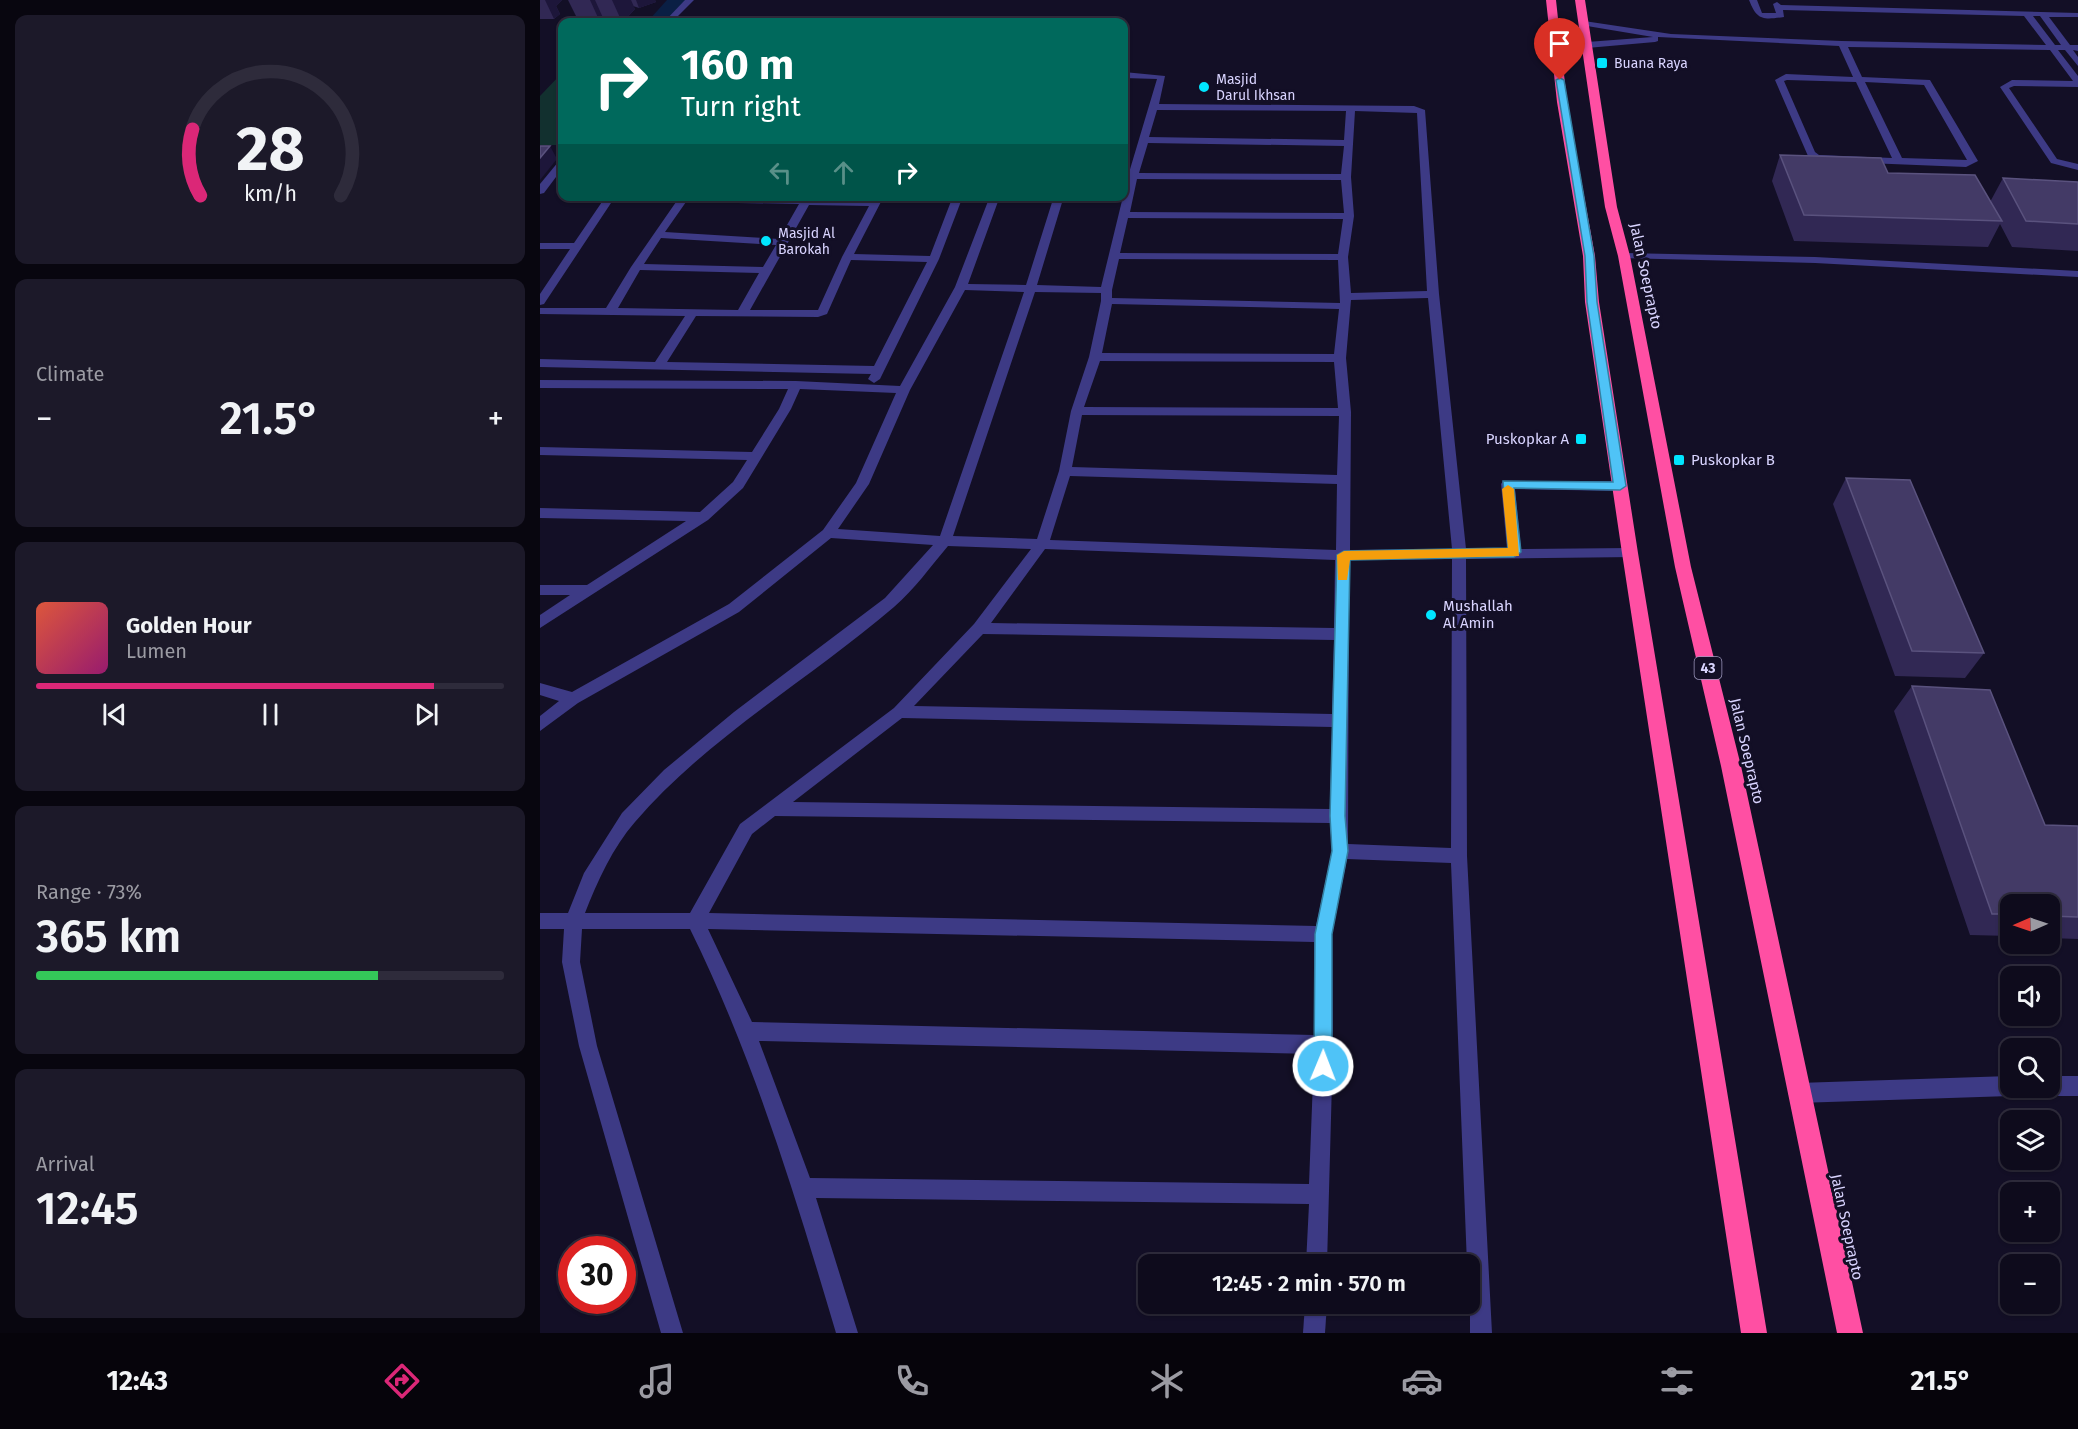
<!DOCTYPE html>
<meta charset="utf-8">
<style>
:root{--surface:#0e0b1c;--page:#1c1929;--text:#f1f3f6;--muted:#9b9ba3;--line:#2e2b3b;--accent:#db2777}
body{margin:0;font-family:"Fira Sans",sans-serif;background:var(--page);color:var(--text);height:100vh;display:flex;flex-direction:column;font-size:22px;white-space:nowrap}
*{box-sizing:border-box;margin:0}
p{font-size:20px;color:var(--muted)}
.icon{flex:none;width:33px;height:33px;fill:none;stroke:currentColor;stroke-width:2;stroke-linecap:round;stroke-linejoin:round}
.map{position:relative;flex:1;overflow:hidden}
.side{display:flex;flex-direction:column;gap:15px;padding:15px;background:#08060f;width:540px}
.side>*{flex:none}
.top-card{position:absolute;left:18px;top:18px;width:570px;height:183px;border-radius:12px;box-shadow:0 2px 4px #0004,0 0 0 2px var(--line);background:#00695c;color:#fff;overflow:hidden}
.needle{width:39px;rotate:268deg}
.tools{position:absolute;left:1460px;top:894px;display:grid;gap:12px}
.tools a{display:grid;place-items:center;width:60px;height:60px;border-radius:12px;background:var(--surface);box-shadow:0 2px 4px #0004,0 0 0 2px var(--line);font-size:30px}
.speed{position:absolute;left:18px;top:1236px;display:flex;gap:12px;font-size:30px;font-weight:700;text-align:center}
.speed>*{display:grid;place-content:center;width:78px;height:78px;border-radius:50%;background:var(--surface);box-shadow:0 2px 4px #0004,0 0 0 2px var(--line);line-height:1}
.speed .limit{border:9px solid #d22;background:#fff;color:#111}
.pin{position:absolute;display:grid;place-items:center;width:51px;height:51px;color:#fff;margin:-62px -26px;border-radius:50% 50% 50% 0;rotate:-45deg;box-shadow:0 0 6px #0007}
.pin .icon{rotate:45deg}
.me{position:absolute;width:66px;margin:-33px;rotate:1deg;stroke-linejoin:round;filter:drop-shadow(0 0 4px #0008)}
.turn{display:flex;align-items:center;gap:21px;height:126px;padding:0 24px;font-size:27px}
.turn .icon{width:78px;height:78px;stroke-width:2.5}
.turn b{display:block;font-size:42px;line-height:51px}
.lanes{display:flex;align-items:center;height:57px;padding:0 24px;background:#0003;justify-content:center;gap:30px;direction:ltr}
.lanes .off{opacity:.35}
.big{font-size:45px;font-weight:600;line-height:1.1}
.side .tile{flex:1;display:flex;flex-direction:column;justify-content:center;gap:9px;min-width:0;padding:0 21px;border-radius:12px;background:var(--page)}
.side .dial{align-items:center;gap:0}
.dial svg{height:156px;overflow:visible;fill:none;stroke:var(--line);stroke-width:7;stroke-linecap:round;text-anchor:middle}
.dial text{fill:var(--text);stroke:none}
.song{display:flex;align-items:center;gap:18px}
.cover{width:72px;height:72px;border-radius:9px;background:linear-gradient(135deg,hsl(10 70% 55%),hsl(320 70% 35%))}
.played{height:6px;border-radius:3px;background:linear-gradient(90deg,var(--accent) 85%,var(--line) 85%)}
.keys{display:flex;justify-content:space-around;direction:ltr}
.heat{display:flex;justify-content:space-between;align-items:center;font-size:33px;direction:ltr}
.charge{height:9px;border-radius:4px;background:linear-gradient(90deg,#34c759 73%,var(--line) 0)}
.trip{position:absolute;left:598px;top:1254px;width:342px;height:60px;border-radius:12px;background:var(--surface);box-shadow:0 2px 4px #0004,0 0 0 2px var(--line);font-weight:600;line-height:60px;text-align:center}
.tab-bar{display:flex;height:96px;justify-content:space-around;align-items:center;background:#06040b;color:var(--muted)}
.tab-bar .icon{width:42px;height:42px}
.tab-bar .active{color:var(--accent)}
.tab-bar b{font-size:27px;color:var(--text)}
main{display:flex;flex:1;min-height:0}
.map>svg:first-child{display:block}
.green{fill:#12302f}
.lines{fill:none;stroke-linecap:round;stroke-linejoin:round}
.river{fill:#0a1f44;fill-rule:evenodd}
.street{fill:#3d3a85;fill-rule:evenodd}
.highway{fill:#ff4fa3;fill-rule:evenodd}
.wall{fill:#312854}
.shaded-wall{fill:#1d163a}
.building{fill:#433a66;stroke:#5a527e;stroke-width:1.5}
.route{fill:#4fc3f7;stroke:#337fa1;stroke-width:1.5}
.slow{fill:#f59e0b}
.poi-dot{fill:#00e5ff;stroke:#130f26;stroke-width:2}
.labels{text-anchor:middle;dominant-baseline:central;stroke-width:6;stroke-linejoin:round;paint-order:stroke}
.far-poi-label{font-size:14px;fill:#d9d4ff;stroke:#130f26;text-anchor:start}
.shield{fill:#130f26;stroke:#9e99be;stroke-width:1.5}
.shield-label{font-size:14px;font-weight:bold;fill:#d9d4ff}
.street-label{font-size:15px;fill:#d9d4ff;stroke:#130f26}
.poi-label{font-size:15px;fill:#d9d4ff;stroke:#130f26;text-anchor:start}
</style>
<main>
<section class="side">
<div class="tile dial"><svg viewBox="0 0 100 80">
<path d="M14 69A42 42 0 1 1 86 69"/>
<path d="M14 69A42 42 0 0 1 10 35" stroke="#db2777"/>
<text x="50" y="56" font-size="32" font-weight="700">28</text>
<text x="50" y="72" font-size="11">km/h</text>
</svg></div>
<div class="tile"><p>Climate</p>
<div class="heat"><a>−</a><b class="big">21.5°</b><a>+</a></div>
</div>
<div class="tile">
<div class="song"><i class="cover"></i><div><b>Golden Hour</b><p>Lumen</p></div></div>
<div class="played"></div>
<div class="keys"><svg class="icon" aria-label="previous" viewBox="0 0 24 24"><path d="M18 5L8 12l10 7zM5 5v14"/></svg><svg class="icon" aria-label="pause" viewBox="0 0 24 24"><path d="M8 5v14M16 5v14"/></svg><svg class="icon" aria-label="next" viewBox="0 0 24 24"><path d="M6 5l10 7-10 7zM19 5v14"/></svg></div>
</div>
<div class="tile"><p>Range · 73%</p><b class="big">365 km</b><div class="charge"></div></div>
<div class="tile"><p>Arrival</p><b class="big">12:45</b></div>
</section>
<div class="map">
<svg width="1538" height="1333" viewBox="0 0 1538 1333">
<rect width="100%" height="100%" fill="#130f26"/>
<polygon class="green" points="22,73 22,145 0,145 0,96"/>
<g class="lines">
<polygon class="river" points="127,0 150,0 130,22 111,22 109,20"/>
<g class="street">
<polygon points="145,0 154,0 132,22 124,22"/>
<path d="M1209,0H1217L1222,13H1236L1233,4L1237,2L1241,5L1538,13V17H1509L1530,45H1538V51L1533,50L1538,57V66L1525,50H1518L1538,76V87L1474,86L1469,88L1517,159L1538,164V170L1511,163L1460,87L1472,80L1533,81L1510,50L1308,47L1322,77L1390,80L1438,161L1426,167L1277,161L1268,156L1235,80L1246,74L1313,77L1299,46L1118,37V41L1115,42L1047,48L1043,45L1047,42L1113,37L1041,25V21H1044L1131,34L1302,41L1506,45L1484,16L1243,10L1244,17C1222,20 1217,20 1209,0ZM1493,16H1500L1521,45H1515ZM1247,80L1316,82L1352,158L1279,155L1275,152L1244,81ZM1325,82L1384,85L1427,160L1362,158Z"/>
<path d="M584,72L625,76L619,104L874,106L885,110L899,294L926,549H967L961,484L963,481H1080L1087,486L1080,491L975,489L981,549L1090,548L1097,553L1095,557L926,559L927,856L952,1333H930V1264H927L911,863L807,859L792,934L793,1045L787,1264H766L769,1204L276,1198L318,1333H296C255,1195 214,1059 150,929H42L40,962L57,1046L143,1333H121L39,1046L22,962L24,929H0V913H28L44,873L82,813L124,770L194,712L345,598L393,545L291,538L199,612L38,703L0,731V716L19,701L0,695V683L32,692L189,604L283,530L316,483L356,393L260,389L251,409L203,488L168,520L0,628V615L30,595H0V585H47L146,521L0,518V508L160,512L193,482L207,460L0,455V447L212,452L239,409L248,389L0,388V380L256,381L360,386L415,287L450,196H460L428,284L486,285L514,196H524L497,285L561,287L588,176L617,79L584,78ZM617,110L806,111L804,140L609,137ZM815,111L877,113L887,291L811,293L808,257L814,216L811,177ZM608,143L804,146L801,174L599,173ZM597,179L801,180L804,213L590,212ZM588,218L803,219L798,254L580,253ZM579,259L798,260L800,303L572,298V290ZM425,290L484,292L400,536L298,529L329,484L370,390ZM495,292L561,293V301L549,357L531,411L519,471L497,539L413,536ZM888,298L912,549L810,550L811,412L806,358L811,300ZM572,304L799,309L794,354L562,353ZM560,361L794,362L798,408L544,407ZM542,415L799,416L797,475L532,467ZM530,476L797,484L796,550L510,540ZM408,546L491,549L434,624L354,708L200,824L150,913H45C57,882 73,847 95,822C169,736 269,680 354,607C374,590 391,566 408,546ZM505,549L795,560L794,628L451,623ZM912,559L911,848L808,844L809,560ZM443,634L794,640L792,714L374,706ZM362,718L792,727L790,809L253,802ZM235,816L790,823L792,851L776,926L169,913L212,834ZM168,929L774,942V1035L212,1022ZM219,1041L774,1054L769,1184L270,1178Z"/>
<polygon points="22,160 22,169 4,193 0,194 0,184 19,161"/>
<path d="M66,196L332,200L334,196H344L314,254L390,256L413,196H423L399,259L340,379L334,383L328,379L331,374L0,367V359L115,362L145,316L0,314V308H66L91,267L136,202L71,203L4,304L0,305V294L30,249H0V243H34ZM146,202L259,204L239,239L125,232ZM269,205L329,206L302,257L278,310H210ZM121,238L236,245L223,267L104,264ZM311,260L387,262L334,366L127,362L156,316L278,317L287,314ZM100,270L219,273L198,310L78,308Z"/>
<polygon points="1084,253 1275,257 1538,271 1538,277 1275,263 1080,258 1080,254"/>
<polygon points="1470,1076 1470,1088 1479,1088 1477,1093 1470,1096 1258,1103 1251,1100 1248,1093 1251,1086 1258,1083"/>
<polygon points="1509,1076 1538,1076 1538,1096 1509,1096 1502,1093 1500,1088 1509,1088"/>
<polygon points="765,1304 787,1304 785,1333 763,1333"/>
</g>
<g class="highway">
<polygon points="1006,0 1016,0 1027,102 1055,256 1059,302 1098,553 1227,1333 1201,1333 1082,553 1045,302 1043,256 1017,102"/>
<polygon points="1035,0 1045,0 1077,207 1090,256 1151,567 1201,766 1323,1333 1297,1333 1181,766 1135,567 1078,256 1065,207"/>
</g>
</g>
<g class="wall">
<polygon points="0,0 22,0 16,6 20,14 14,19 0,19"/>
<polygon points="28,0 115,0 116,2 99,8 93,6 95,9 83,22 65,22 64,20 62,22 39,22"/>
<polygon points="1240,155 1348,173 1450,202 1463,178 1538,182 1538,251 1472,247 1460,224 1448,247 1254,241 1232,181"/>
<polygon points="1306,478 1444,653 1425,678 1355,676 1293,504"/>
<polygon points="1372,686 1505,825 1538,826 1538,939 1509,938 1509,904 1470,904 1470,936 1430,935 1354,711"/>
</g>
<g class="shaded-wall">
<polygon points="5,0 22,0 16,6 20,14 14,19"/>
<polygon points="50,0 55,0 64,20 62,22 60,22"/>
<polygon points="72,0 91,0 95,9 83,22 82,22"/>
<polygon points="96,0 115,0 116,2 99,8"/>
<polygon points="10,146 17,159 0,180 0,158"/>
</g>
<g class="building">
<polygon points="0,146 10,146 0,158"/>
<polygon points="1240,155 1341,158 1348,173 1435,175 1462,221 1264,215"/>
<polygon points="1463,178 1538,182 1538,224 1486,221"/>
<polygon points="1306,478 1370,480 1444,653 1372,651"/>
<polygon points="1372,686 1450,690 1505,825 1538,826 1538,917 1509,916 1509,904 1470,904 1470,914 1452,914"/>
</g>
<polygon class="route" points="1020,78 1024,80 1054,256 1057,302 1086,486 1080,490 974,488 981,552 974,557 810,560 805,816 808,851 792,934 792,1066 789,1073 783,1075 777,1073 774,1066 775,934 792,851 790,816 797,555 804,551 968,548 963,481 1073,482 1047,302 1045,256 1016,80"/>
<polygon class="slow" points="968,485 974,489 979,556 810,560 807,580 798,580 797,555 804,551 968,548 962,489"/>
<g class="poi-dot">
<rect x="1056" y="57" width="12" height="12" rx="3"/>
<circle cx="664" cy="87" r="6"/>
<circle cx="226" cy="241" r="6"/>
<rect x="1035" y="433" width="12" height="12" rx="3"/>
<rect x="1133" y="454" width="12" height="12" rx="3"/>
<circle cx="891" cy="615" r="6"/>
</g>
<g class="labels">
<g class="far-poi-label">
<text x="1074" y="63">Buana Raya</text>
<text x="676" y="79">Masjid<tspan x="676" dy="16">Darul Ikhsan</tspan></text>
<text x="238" y="233">Masjid Al<tspan x="238" dy="16">Barokah</tspan></text>
</g>
<rect class="shield" x="1154.5" y="657" width="27" height="22" rx="4.5"/>
<g class="shield-label">
<text x="1168" y="668">43</text>
</g>
<g class="street-label">
<text transform="translate(1106 276) rotate(78)">Jalan Soeprapto</text>
<text transform="translate(1207 751) rotate(77)">Jalan Soeprapto</text>
<text transform="translate(1307 1227) rotate(78)">Jalan Soeprapto</text>
</g>
<g class="poi-label">
<text x="1029" y="439" text-anchor="end">Puskopkar A</text>
<text x="1151" y="460">Puskopkar B</text>
<text x="903" y="606">Mushallah<tspan x="903" dy="17">Al Amin</tspan></text>
</g>
</g>
</svg>
<div class="tools">
<a><svg class="needle" viewBox="-14 -14 28 28"><path d="M0-13l5 13h-10z" fill="#e53935"/><path d="M0 13l5-13h-10z" fill="#9b9ba3"/></svg></a>
<a><svg class="icon" aria-label="sound" viewBox="0 0 24 24"><path d="M4 9h4l5-4v14l-5-4H4zM17 9q2 3 0 6"/></svg></a>
<a><svg class="icon" aria-label="search" viewBox="0 0 24 24"><circle cx="10" cy="10" r="6"/><path d="M15 15l6 6"/></svg></a>
<a><svg class="icon" aria-label="layers" viewBox="0 0 24 24"><path d="M12 4l9 5-9 5-9-5zM3 14l9 5 9-5"/></svg></a>
<a>+</a>
<a>−</a>
</div>
<div class="speed"><div class="limit">30</div></div>
<div class="pin" style="left:1020px;top:80px;background:#d93025"><svg class="icon" aria-label="arrive" viewBox="0 0 24 24"><path d="M6 21V4h12l-3 4 3 4H6"/></svg></div>
<svg class="me" style="left:783px;top:1066px" viewBox="-20 -20 40 40"><circle r="17" fill="#4fc3f7" stroke="#fff" stroke-width="3"/><path d="M0-11L8 9 0 5-8 9z" fill="#fff"/></svg>
<div class="trip">12:45 · 2 min · 570 m</div>
<div class="top-card">
<div class="turn"><svg class="icon" aria-label="right" viewBox="0 0 24 24"><path d="M7 20v-9h11M14 6l5 5-5 5"/></svg><div><b>160 m</b>Turn right</div></div>
<div class="lanes"><svg class="icon off" aria-label="left" viewBox="0 0 24 24"><path d="M17 20v-9H6M10 6l-5 5 5 5"/></svg><svg class="icon off" aria-label="ahead" viewBox="0 0 24 24"><path d="M12 20V5M6 11l6-6 6 6"/></svg><svg class="icon" aria-label="right" viewBox="0 0 24 24"><path d="M7 20v-9h11M14 6l5 5-5 5"/></svg></div>
</div>
</div>
</main>
<nav class="tab-bar">
<b>12:43</b>
<svg class="icon active" aria-label="directions" viewBox="0 0 24 24"><path d="M12 3l9 9-9 9-9-9zM9 14v-3h6M13 9l2 2-2 2"/></svg>
<svg class="icon" aria-label="music" viewBox="0 0 24 24"><path d="M9 18V5l10-2v13"/><circle cx="6" cy="18" r="3"/><circle cx="16" cy="16" r="3"/></svg>
<svg class="icon" aria-label="phone" viewBox="0 0 24 24"><path d="M5 4h4l2 5-3 2q2 4 5 5l2-3 5 2v4C11 20 4 13 5 4z"/></svg>
<svg class="icon" aria-label="climate" viewBox="0 0 24 24"><path d="M12 3v18M4 7l16 10M4 17L20 7"/></svg>
<svg class="icon" aria-label="car" viewBox="0 0 24 24"><path d="M5 17H2v-5l4-1 3-4h7l3 4 3 1v5h-3M9 17h6M6 11h13"/><circle cx="7" cy="17" r="2"/><circle cx="17" cy="17" r="2"/></svg>
<svg class="icon" aria-label="filters" viewBox="0 0 24 24"><path d="M4 7h16M4 17h16"/><circle cx="9" cy="7" r="2"/><circle cx="15" cy="17" r="2"/></svg>
<b>21.5°</b>
</nav>
